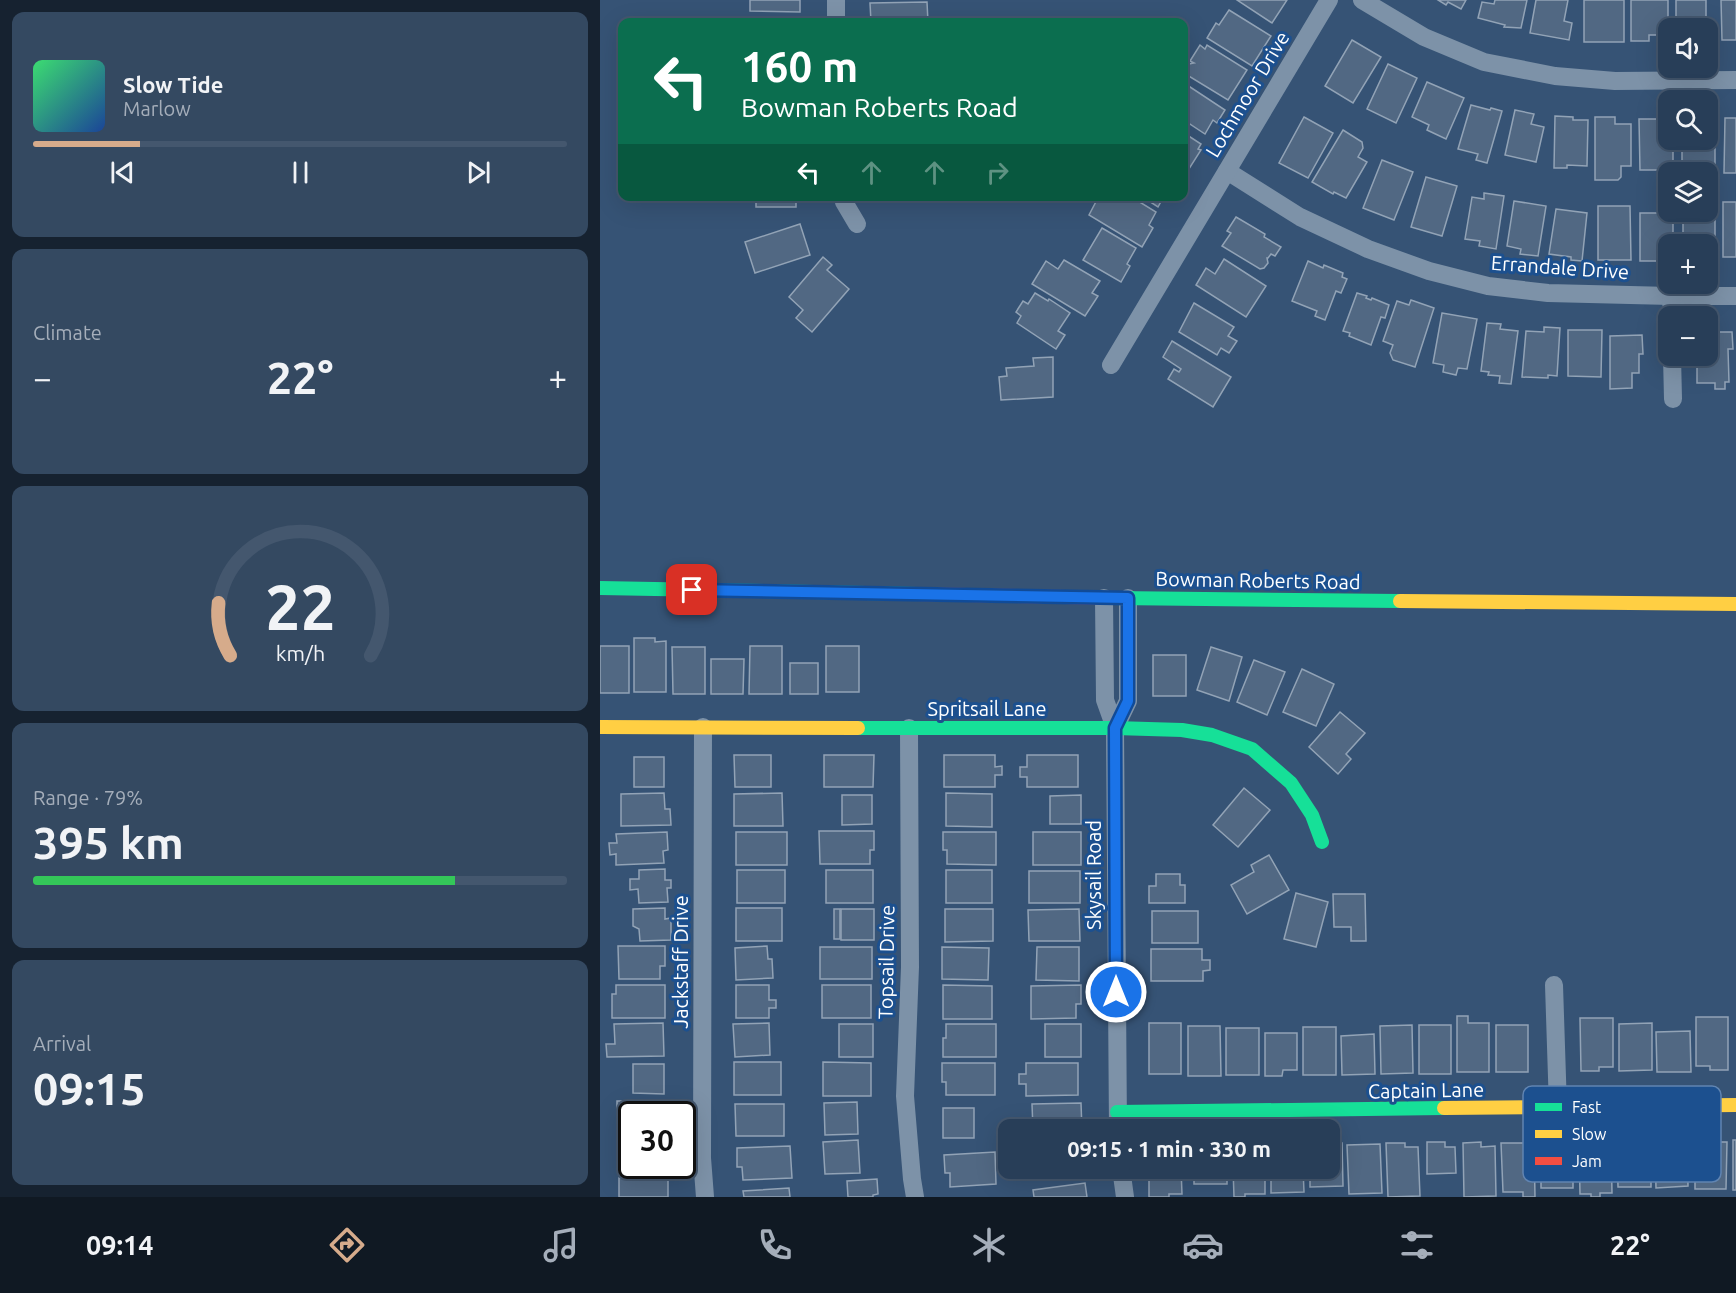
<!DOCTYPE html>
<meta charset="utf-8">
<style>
:root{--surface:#283e58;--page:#344961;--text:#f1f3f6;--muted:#a5aeba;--line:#44576e;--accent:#d6ab8b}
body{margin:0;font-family:Ubuntu,sans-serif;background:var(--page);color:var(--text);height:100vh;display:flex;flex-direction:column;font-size:22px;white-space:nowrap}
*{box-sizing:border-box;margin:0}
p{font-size:20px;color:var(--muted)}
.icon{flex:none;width:33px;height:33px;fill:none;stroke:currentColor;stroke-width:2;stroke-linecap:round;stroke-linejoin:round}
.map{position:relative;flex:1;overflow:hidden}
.drawer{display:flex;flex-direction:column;gap:12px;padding:12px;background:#162230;width:600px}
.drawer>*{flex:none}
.guide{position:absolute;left:18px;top:18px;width:570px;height:183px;border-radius:12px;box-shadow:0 6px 24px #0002,0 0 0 2px var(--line);background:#0b6e4f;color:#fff;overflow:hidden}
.tools{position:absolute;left:1058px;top:18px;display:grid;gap:12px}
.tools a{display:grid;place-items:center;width:60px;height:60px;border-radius:12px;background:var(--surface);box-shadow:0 6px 24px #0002,0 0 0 2px var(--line);font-size:30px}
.speed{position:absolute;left:18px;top:1101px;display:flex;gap:12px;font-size:30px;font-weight:700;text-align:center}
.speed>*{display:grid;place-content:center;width:78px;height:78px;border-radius:50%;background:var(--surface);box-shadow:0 6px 24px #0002,0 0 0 2px var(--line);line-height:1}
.speed .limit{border:3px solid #111;border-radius:9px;background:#fff;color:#111}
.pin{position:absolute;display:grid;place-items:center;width:51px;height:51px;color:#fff;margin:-26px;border-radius:12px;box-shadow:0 3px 9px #0006}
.me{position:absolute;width:66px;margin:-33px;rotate:0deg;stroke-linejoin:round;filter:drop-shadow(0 0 4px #0008)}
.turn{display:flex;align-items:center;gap:21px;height:126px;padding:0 24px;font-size:27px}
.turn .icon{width:78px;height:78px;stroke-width:2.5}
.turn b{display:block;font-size:42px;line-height:51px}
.lanes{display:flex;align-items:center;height:57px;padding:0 24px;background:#0003;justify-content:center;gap:30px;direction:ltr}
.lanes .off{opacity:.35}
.big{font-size:45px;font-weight:600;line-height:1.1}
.drawer .card{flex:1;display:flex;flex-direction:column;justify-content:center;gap:9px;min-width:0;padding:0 21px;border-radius:12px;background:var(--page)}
.drawer .dial{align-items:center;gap:0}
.dial svg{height:156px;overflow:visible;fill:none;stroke:var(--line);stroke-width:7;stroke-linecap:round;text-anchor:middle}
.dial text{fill:var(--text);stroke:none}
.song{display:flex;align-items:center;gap:18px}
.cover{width:72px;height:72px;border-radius:9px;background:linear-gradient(135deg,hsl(140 70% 55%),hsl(220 70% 35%))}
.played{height:6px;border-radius:3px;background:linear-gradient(90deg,var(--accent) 20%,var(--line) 20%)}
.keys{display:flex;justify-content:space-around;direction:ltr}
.heat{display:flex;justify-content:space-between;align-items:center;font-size:33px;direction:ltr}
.charge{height:9px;border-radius:4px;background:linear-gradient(90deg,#34c759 79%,var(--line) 0)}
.trip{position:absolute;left:398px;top:1119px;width:342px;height:60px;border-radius:12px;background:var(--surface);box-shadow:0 6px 24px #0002,0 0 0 2px var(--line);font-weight:600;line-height:60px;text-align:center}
.tab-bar{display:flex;height:96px;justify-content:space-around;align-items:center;background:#101923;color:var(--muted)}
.tab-bar .icon{width:42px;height:42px}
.tab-bar .current{color:var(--accent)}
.tab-bar b{font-size:27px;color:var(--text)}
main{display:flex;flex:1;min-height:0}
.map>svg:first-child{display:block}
.building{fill:#516883;stroke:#92a3b6;stroke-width:1.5}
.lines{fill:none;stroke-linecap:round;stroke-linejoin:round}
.street{stroke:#7d92a8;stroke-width:18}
.fast{stroke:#16e098;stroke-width:14}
.slow{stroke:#ffcf43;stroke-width:14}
.jam{stroke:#f24e42;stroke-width:14}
.route-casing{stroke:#114b97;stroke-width:15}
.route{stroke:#1a73e8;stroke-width:10}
.labels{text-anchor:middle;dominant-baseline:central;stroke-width:6;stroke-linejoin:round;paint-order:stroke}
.street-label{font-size:20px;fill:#fff;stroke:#1c508f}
.key{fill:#1c508f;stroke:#6084b1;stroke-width:1.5}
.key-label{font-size:16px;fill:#fff}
</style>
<main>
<section class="drawer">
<div class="card">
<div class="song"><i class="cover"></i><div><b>Slow Tide</b><p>Marlow</p></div></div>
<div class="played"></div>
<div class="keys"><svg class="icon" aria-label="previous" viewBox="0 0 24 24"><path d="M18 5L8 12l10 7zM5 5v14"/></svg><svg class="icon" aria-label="pause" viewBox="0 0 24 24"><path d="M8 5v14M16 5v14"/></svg><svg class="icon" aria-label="next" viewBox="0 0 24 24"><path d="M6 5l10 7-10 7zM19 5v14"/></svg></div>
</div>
<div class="card"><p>Climate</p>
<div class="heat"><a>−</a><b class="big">22°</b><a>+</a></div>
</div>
<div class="card dial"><svg viewBox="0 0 100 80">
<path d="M14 69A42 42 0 1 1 86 69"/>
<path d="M14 69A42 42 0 0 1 8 42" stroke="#d6ab8b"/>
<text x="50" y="56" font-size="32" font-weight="700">22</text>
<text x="50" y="72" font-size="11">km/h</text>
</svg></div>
<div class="card"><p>Range · 79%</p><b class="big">395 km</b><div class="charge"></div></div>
<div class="card"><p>Arrival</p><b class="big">09:15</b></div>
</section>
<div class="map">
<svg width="1136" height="1197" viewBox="0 0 1136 1197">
<rect width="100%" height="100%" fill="#365375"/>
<g class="building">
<polygon points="150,0 200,0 200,12 150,11"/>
<polygon points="637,0 687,0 672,23"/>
<polygon points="838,0 866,0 861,9 848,2 846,5"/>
<polygon points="895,0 927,0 921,28 904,27 905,25 878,18 882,2 894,4"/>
<polygon points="936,0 968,0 964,21 972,23 969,40 930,33"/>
<rect x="984" y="0" width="40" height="42"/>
<polygon points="1031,0 1068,0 1068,33 1063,33 1063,35 1049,35 1049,41 1031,41"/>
<rect x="1076" y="0" width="30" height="28"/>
<polygon points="1121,0 1136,0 1136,40 1122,40"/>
<polygon points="327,2 328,22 271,22 270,3"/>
<polygon points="629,10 671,36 652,66 607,38 616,23 619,25"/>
<rect x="151" y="21" width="49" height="1"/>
<polygon points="752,40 781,57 753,103 725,86"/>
<polygon points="600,45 605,49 607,45 647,70 628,100 587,75 586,71 589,64 594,63 590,61"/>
<polygon points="788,64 817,78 796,123 767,109"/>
<polygon points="827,82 864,98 846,139 827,130 829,125 812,117"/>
<polygon points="584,83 625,110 617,123 613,120 605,134 584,120"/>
<polygon points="871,105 890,110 891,108 902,111 887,163 876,160 878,154 858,149"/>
<polygon points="915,110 934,114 931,124 944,127 936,162 905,155"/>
<polygon points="955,116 973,117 973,120 988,120 987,166 967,165 967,168 954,168"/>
<polygon points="704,117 733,133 708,178 679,163"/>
<polygon points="995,117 1015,117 1015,124 1031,124 1031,166 1021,166 1021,177 1018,180 995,180"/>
<polygon points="1125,118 1136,118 1136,173 1124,173"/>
<polygon points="1039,119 1068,119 1068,140 1073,140 1073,170 1040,170"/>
<polygon points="1107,119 1115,119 1115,171 1082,171 1082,140 1107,140"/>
<polygon points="743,130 762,142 763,148 758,157 767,162 746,198 734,192 733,194 712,182"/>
<polygon points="584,133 601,144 598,149 601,150 587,172 584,170"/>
<polygon points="782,160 813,172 794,220 763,208"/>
<polygon points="826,177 857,186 842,236 811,227"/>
<polygon points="884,193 904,196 896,249 879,246 880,241 865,239 872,197 884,199"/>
<rect x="156" y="196" width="40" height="11"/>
<polygon points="499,196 509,196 514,200 516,196 530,196 556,212 549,225 553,228 542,247 489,215"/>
<polygon points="541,196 564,196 558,207"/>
<polygon points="914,201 946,206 938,256 920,254 921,249 907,246"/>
<rect x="1123" y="202" width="13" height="55"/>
<polygon points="998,206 1030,206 1031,260 998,260"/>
<polygon points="956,209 987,213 982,261 971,260 971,257 949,254"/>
<polygon points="1040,213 1073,213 1073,244 1068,244 1068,261 1040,261"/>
<polygon points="1083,214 1115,214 1115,261 1107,261 1107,244 1083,244"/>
<polygon points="636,217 665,234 664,237 681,247 675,256 671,254 668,258 667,258 668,263 664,268 660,269 622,246 631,233 627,231"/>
<polygon points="200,224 210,255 155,273 145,242"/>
<polygon points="502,228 536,248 527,264 530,266 521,282 483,260"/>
<polygon points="223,257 232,265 227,270 249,289 212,332 196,318 203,310 189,297"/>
<polygon points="624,259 666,286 646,317 596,285 606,268 615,274"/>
<polygon points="464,260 500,281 492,293 498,296 485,316 432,284 446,261 458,269"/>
<polygon points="708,261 723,268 724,265 743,273 742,277 747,279 741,293 736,291 725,320 715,316 717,311 692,301"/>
<polygon points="435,293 448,301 449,299 470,313 458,331 465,335 456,349 417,323 421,316 416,312 423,301 428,304"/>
<polygon points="757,293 767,296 766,298 771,300 772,298 789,305 785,318 781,317 771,345 749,336 750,333 743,331"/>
<polygon points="811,300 834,308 815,367 793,360 790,353 793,345 783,341 797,301 809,305"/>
<polygon points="594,303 634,327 628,336 637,341 629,353 621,348 617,355 579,332"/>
<polygon points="842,313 877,319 867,369 858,368 856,375 843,372 844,365 833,363"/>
<polygon points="887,323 901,324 900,329 918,331 911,384 899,383 900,376 888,375 889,372 881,371"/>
<polygon points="944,327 960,328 957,376 948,375 948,378 922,377 926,331 944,332"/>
<polygon points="968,330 1002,330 1001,377 968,376"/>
<polygon points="1107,332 1132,332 1133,349 1128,349 1129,382 1125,382 1125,389 1115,389 1115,383 1097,383 1097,356 1107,356"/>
<polygon points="1042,335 1043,354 1039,354 1039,373 1032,373 1032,388 1010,389 1010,336"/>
<polygon points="572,341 631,377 613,407 568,379 574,369 579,372 581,369 563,357"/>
<polygon points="453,357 453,397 401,400 399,377 407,376 406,368 434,366 433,358"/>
<polygon points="34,638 55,638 55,642 66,641 66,692 34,692"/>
<rect x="0" y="646" width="29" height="47"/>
<polygon points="150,646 182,646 182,694 149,694"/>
<rect x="226" y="646" width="33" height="46"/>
<polygon points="72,647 105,647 105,694 73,694"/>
<polygon points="611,647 642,657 629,701 597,690"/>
<rect x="553" y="655" width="33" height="41"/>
<polygon points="111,659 144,659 143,694 111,694"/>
<polygon points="654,660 685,672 667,715 637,702"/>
<rect x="190" y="663" width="28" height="31"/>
<polygon points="702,669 734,684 716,726 683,712"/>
<polygon points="740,712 765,733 746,754 751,759 738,774 709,747"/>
<polygon points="134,755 171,755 171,787 135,787"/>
<polygon points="224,755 274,755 273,787 224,787"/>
<polygon points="344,755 395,755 395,767 402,766 402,775 395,775 395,787 344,787"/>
<polygon points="427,755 478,755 478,787 427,787 427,777 420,777 420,767 427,767"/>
<rect x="34" y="757" width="30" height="30"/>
<polygon points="644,788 670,810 638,847 613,825"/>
<polygon points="64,793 65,809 70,809 71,825 21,826 21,794"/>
<polygon points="182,793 183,826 134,826 134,794"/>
<polygon points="346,793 392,794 392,827 346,826"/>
<polygon points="242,795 272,795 272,824 242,825"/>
<polygon points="481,795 481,824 450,824 450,796"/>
<polygon points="219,831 274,831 274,850 270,850 270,864 220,864"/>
<polygon points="67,832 68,850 63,851 64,863 16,865 16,854 10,855 9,843 17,843 16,834"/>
<rect x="136" y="832" width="51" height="33"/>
<polygon points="343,832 396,832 396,865 347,864 347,850 343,850"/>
<rect x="433" y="832" width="48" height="33"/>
<polygon points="669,855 689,890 647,914 631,885 654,872 651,865"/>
<polygon points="65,869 65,880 71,880 71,888 67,888 68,902 39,903 38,889 30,890 30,879 39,879 39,870"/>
<rect x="137" y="870" width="48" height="33"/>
<rect x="226" y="870" width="47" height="33"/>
<rect x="346" y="870" width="46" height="33"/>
<rect x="429" y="871" width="51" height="32"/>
<polygon points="556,874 580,874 580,885 585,885 585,903 549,903 549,886 556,886"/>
<polygon points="696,893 728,902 716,947 684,939"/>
<polygon points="733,894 765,894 766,941 751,941 751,927 734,927"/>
<polygon points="65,908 65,919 71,918 71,940 40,941 39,929 33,926 33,909"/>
<rect x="136" y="908" width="46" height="33"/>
<rect x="234" y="909" width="6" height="30"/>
<rect x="241" y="909" width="33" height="31"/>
<polygon points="345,909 393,909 393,941 345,942"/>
<polygon points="479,909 480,941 429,941 428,910"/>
<rect x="552" y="911" width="46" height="32"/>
<polygon points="18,946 65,946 65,966 60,966 60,979 19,979"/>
<polygon points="167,946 168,959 172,959 173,978 136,980 135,948"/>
<rect x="220" y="947" width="52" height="32"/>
<polygon points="342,947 389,948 388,980 342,979"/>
<polygon points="437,947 479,947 479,981 436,980"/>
<polygon points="551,949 602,949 602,960 610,960 610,970 603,971 603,981 551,981"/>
<polygon points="16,985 65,985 65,1018 12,1018 12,994 16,994"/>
<polygon points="136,985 169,985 169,1000 176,1000 176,1008 169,1008 169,1018 136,1018"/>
<rect x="222" y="985" width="49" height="33"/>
<polygon points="343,985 392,986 392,1019 343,1019"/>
<polygon points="481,985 481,1004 476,1004 476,1018 431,1019 431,986"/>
<polygon points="857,1016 868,1016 868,1023 889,1023 889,1072 857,1072"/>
<polygon points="1096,1017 1128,1017 1128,1070 1110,1070 1110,1066 1096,1066"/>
<polygon points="980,1018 1013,1018 1013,1067 999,1067 999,1071 981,1071"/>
<polygon points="63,1023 64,1056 7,1057 6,1044 15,1044 14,1024"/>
<polygon points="169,1023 170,1055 135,1057 133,1024"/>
<rect x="549" y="1023" width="32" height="51"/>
<polygon points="1052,1023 1052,1070 1019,1071 1019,1024"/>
<rect x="239" y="1024" width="34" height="33"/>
<polygon points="346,1024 396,1024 396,1057 343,1057 343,1038 346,1038"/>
<rect x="445" y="1024" width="36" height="33"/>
<polygon points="812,1025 813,1073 781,1074 780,1026"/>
<rect x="819" y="1025" width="32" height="49"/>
<rect x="896" y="1025" width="32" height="47"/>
<polygon points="588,1026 620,1026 621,1076 588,1076"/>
<rect x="703" y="1027" width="33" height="48"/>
<rect x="626" y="1028" width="33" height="47"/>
<polygon points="1090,1031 1091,1072 1057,1072 1056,1032"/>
<polygon points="665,1033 697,1033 697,1070 683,1070 682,1076 665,1076"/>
<polygon points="774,1034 775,1074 742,1075 741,1036"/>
<rect x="134" y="1062" width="47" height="33"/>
<polygon points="223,1062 271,1063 271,1096 223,1096"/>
<polygon points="342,1063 395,1063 395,1095 346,1095 346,1082 342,1082"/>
<polygon points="426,1063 478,1063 478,1095 426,1096 426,1084 419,1084 419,1074 426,1074"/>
<polygon points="33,1064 64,1064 64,1094 33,1093"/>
<polygon points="17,1101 66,1101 66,1114 32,1114 32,1133 17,1133"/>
<polygon points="257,1102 258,1134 225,1135 224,1103"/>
<polygon points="481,1103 482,1130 433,1130 432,1104"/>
<polygon points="135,1104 184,1104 184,1136 136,1136"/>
<rect x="343" y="1108" width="31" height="30"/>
<polygon points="31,1139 32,1166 64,1166 64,1172 31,1172"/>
<polygon points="1087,1139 1088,1186 1056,1188 1055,1146 1069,1146 1069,1140"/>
<polygon points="258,1140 260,1173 225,1174 223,1142"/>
<polygon points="1017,1140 1051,1140 1051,1187 1018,1187"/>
<rect x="1133" y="1140" width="3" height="50"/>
<rect x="941" y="1141" width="32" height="47"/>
<polygon points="827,1142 845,1142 845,1147 855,1147 856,1173 827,1174"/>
<polygon points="881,1142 881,1147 895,1146 896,1196 864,1197 863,1143"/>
<polygon points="979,1142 1011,1142 1012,1193 1000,1193 1000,1197 991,1197 991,1194 980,1194"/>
<polygon points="1095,1142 1127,1142 1126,1189 1095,1189"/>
<polygon points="742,1143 743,1186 710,1187 710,1168 729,1168 729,1144"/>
<polygon points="786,1143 805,1143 805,1147 818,1147 820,1196 788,1197"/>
<polygon points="901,1143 934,1143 935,1197 923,1197 923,1192 903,1192"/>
<polygon points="780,1144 782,1193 749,1194 747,1145"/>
<polygon points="190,1146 192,1178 143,1180 142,1167 137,1167 137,1148"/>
<polygon points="395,1152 396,1184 350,1187 350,1173 345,1173 344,1155"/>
<polygon points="423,1168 485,1168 485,1176 431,1179 430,1169 423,1170"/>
<polygon points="549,1168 581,1168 582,1194 569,1194 569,1197 549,1197"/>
<rect x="594" y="1168" width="33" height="16"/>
<polygon points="633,1168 665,1168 665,1194 645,1194 645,1197 634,1197"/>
<polygon points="671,1168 703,1168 704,1192 671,1193"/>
<rect x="19" y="1178" width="49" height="19"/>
<polygon points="277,1179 278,1194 273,1195 273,1197 248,1197 247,1181"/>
<polygon points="485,1183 487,1197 434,1197 433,1190"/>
<polygon points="189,1188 190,1197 144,1197 143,1191"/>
</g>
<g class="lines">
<g class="street">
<polyline points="236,0 236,22"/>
<polyline points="762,0 824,37 884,62 955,76 1015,81 1136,80"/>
<polyline points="627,171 700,217 768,249 829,271 888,286 948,293 1071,296 1136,296"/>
<polyline points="243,196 244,202 257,224"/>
<polyline points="1071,296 1072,316"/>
<polyline points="1072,356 1073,399"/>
<polyline points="511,365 729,0"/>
<polyline points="504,598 505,700 515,728 528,701 528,598"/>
<polyline points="103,727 102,1158 105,1197"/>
<polyline points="309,728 310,967 305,1096 312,1179 315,1197"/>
<polyline points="515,728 518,1130"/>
<polyline points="954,985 958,1108"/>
<polyline points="521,1168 525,1197"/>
</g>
<g class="fast">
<polyline points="0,588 317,594"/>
<polyline points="514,598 800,601"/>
<polyline points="258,728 515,728 582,730 612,735 652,749 691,783 712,815 722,842"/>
<polyline points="517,1112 844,1108"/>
</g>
<g class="slow">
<polyline points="800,601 1136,604"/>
<polyline points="0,727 258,728"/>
<polyline points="844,1108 1136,1105"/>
</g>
<polyline class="jam" points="317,594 514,598"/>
</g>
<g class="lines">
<g class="route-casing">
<polyline id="route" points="92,590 528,598 528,701 515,728 516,992"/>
</g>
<use href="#route" class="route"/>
</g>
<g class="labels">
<g class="street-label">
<text transform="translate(647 94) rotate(-59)">Lochmoor Drive</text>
<text transform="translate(960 267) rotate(4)">Errandale Drive</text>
<text transform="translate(658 580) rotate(1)">Bowman Roberts Road</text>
<text x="387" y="708">Spritsail Lane</text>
<text transform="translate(493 875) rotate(-90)">Skysail Road</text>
<text transform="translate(80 962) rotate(-90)">Jackstaff Drive</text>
<text transform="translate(286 962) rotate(-89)">Topsail Drive</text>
<text transform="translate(826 1090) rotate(-1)">Captain Lane</text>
</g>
</g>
<rect x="923" y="1086" width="198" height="96" rx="9" class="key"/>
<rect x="935" y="1103" width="27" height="8" fill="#16e098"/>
<rect x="935" y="1130" width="27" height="8" fill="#ffcf43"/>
<rect x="935" y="1157" width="27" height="8" fill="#f24e42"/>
<g class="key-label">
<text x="972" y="1113">Fast</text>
<text x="972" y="1140">Slow</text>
<text x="972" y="1167">Jam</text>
</g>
</svg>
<div class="tools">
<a><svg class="icon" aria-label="sound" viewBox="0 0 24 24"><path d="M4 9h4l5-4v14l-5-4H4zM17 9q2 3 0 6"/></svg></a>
<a><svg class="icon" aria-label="search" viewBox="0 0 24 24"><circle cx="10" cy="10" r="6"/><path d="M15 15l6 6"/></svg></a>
<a><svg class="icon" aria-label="layers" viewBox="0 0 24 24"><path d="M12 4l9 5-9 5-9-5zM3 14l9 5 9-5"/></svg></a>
<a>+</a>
<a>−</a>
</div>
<div class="speed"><div class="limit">30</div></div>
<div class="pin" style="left:92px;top:590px;background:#d93025"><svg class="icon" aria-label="arrive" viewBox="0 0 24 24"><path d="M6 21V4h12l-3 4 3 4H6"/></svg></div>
<svg class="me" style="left:516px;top:992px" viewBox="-20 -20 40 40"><circle r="17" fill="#1a73e8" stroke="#fff" stroke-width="3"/><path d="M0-11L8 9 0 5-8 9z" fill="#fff"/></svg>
<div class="trip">09:15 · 1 min · 330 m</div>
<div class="guide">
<div class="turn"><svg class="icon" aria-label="left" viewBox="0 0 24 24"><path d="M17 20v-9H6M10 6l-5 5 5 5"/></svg><div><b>160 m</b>Bowman Roberts Road</div></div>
<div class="lanes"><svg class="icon" aria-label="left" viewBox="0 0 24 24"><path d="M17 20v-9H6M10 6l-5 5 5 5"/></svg><svg class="icon off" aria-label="ahead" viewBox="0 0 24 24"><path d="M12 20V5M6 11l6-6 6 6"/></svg><svg class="icon off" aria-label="ahead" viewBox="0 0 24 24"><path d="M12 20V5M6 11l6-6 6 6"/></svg><svg class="icon off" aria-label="right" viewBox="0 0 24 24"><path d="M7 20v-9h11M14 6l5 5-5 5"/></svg></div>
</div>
</div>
</main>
<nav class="tab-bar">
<b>09:14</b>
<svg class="icon current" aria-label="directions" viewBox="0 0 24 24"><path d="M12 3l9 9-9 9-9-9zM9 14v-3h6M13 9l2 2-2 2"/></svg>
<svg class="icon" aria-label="music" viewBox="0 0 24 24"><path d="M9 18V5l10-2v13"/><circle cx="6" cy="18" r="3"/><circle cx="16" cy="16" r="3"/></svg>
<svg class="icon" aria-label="phone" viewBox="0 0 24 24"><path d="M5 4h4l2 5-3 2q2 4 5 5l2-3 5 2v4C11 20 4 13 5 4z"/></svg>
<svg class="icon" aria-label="climate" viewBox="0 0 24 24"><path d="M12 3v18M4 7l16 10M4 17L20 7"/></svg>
<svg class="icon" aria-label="car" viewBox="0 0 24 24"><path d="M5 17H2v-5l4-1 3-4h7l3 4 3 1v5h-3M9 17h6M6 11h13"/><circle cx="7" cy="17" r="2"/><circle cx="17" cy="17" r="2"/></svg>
<svg class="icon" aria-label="filters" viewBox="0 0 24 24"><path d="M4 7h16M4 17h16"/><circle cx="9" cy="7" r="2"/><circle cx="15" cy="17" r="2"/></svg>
<b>22°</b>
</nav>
